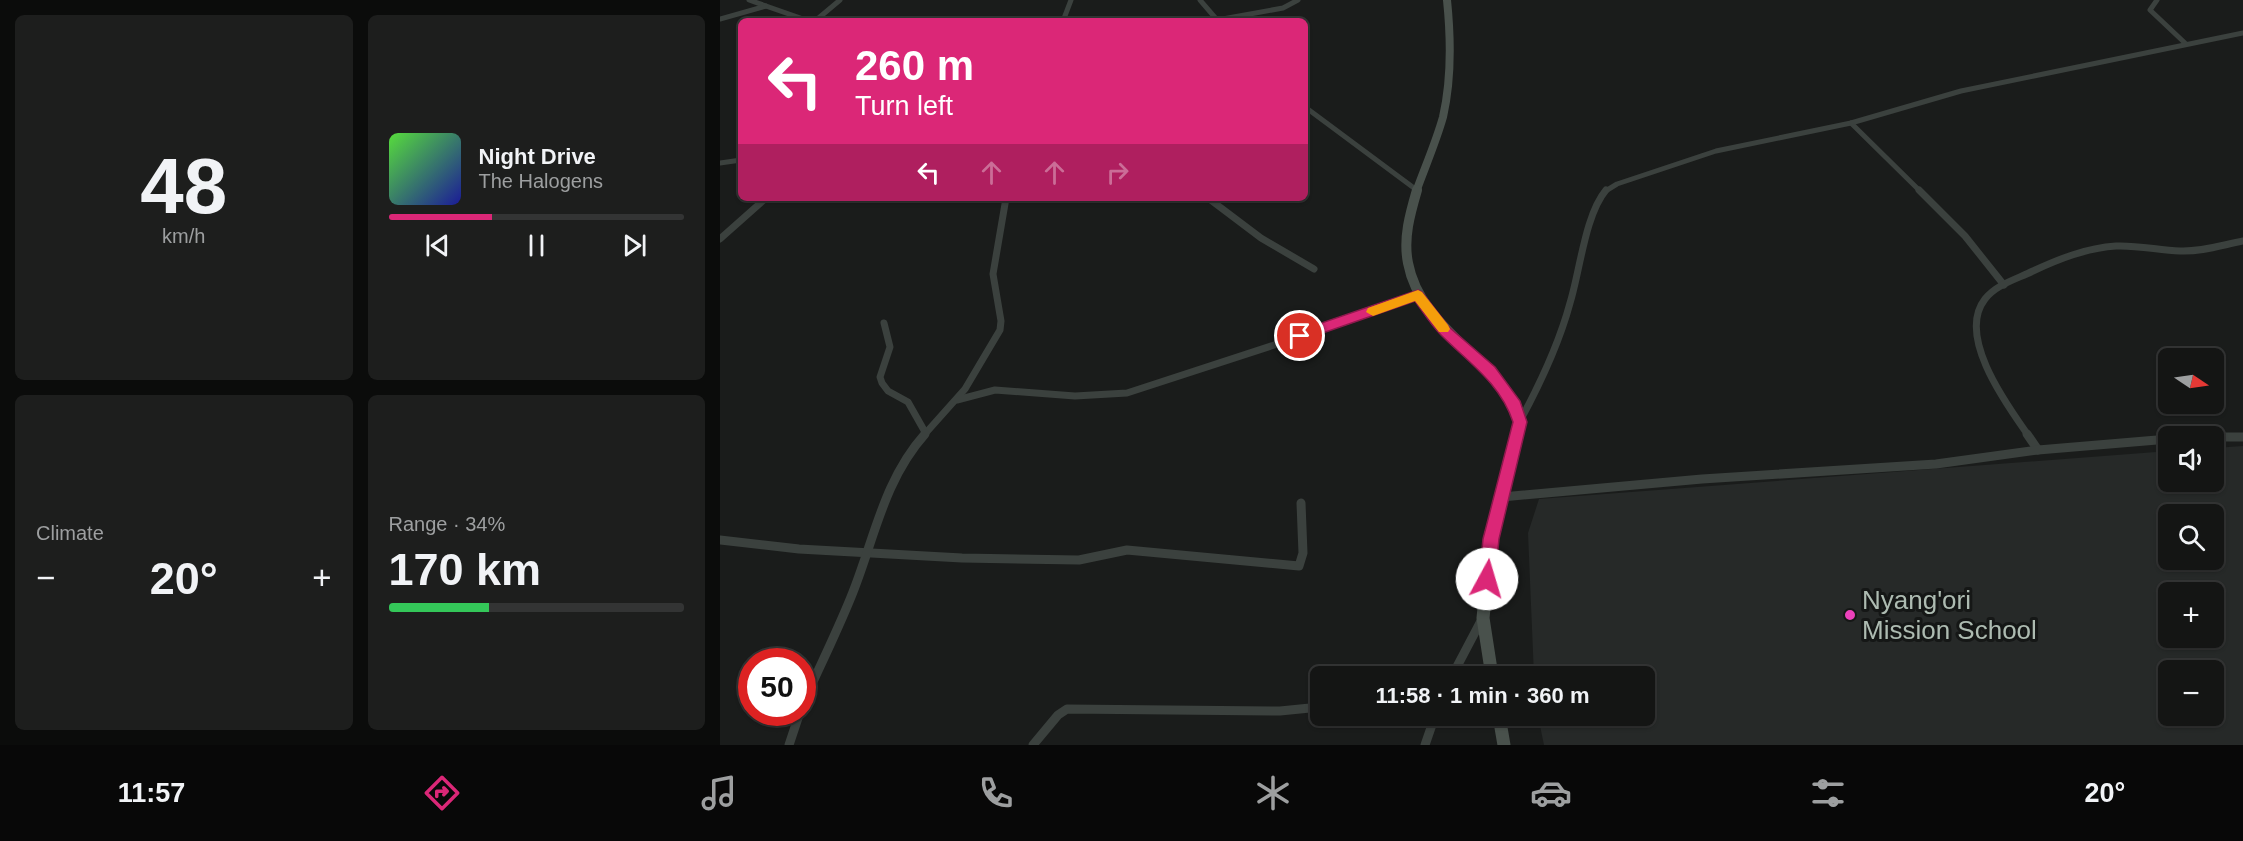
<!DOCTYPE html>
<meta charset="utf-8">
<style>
:root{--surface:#141514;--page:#1d1e1d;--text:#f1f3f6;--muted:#9d9fa0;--line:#333434;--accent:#db2777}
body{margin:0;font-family:Helvetica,sans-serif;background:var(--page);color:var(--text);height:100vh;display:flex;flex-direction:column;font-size:22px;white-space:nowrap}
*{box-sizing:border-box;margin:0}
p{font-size:20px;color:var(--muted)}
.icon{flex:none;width:33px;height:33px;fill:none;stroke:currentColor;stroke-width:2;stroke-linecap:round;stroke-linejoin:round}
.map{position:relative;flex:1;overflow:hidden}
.panel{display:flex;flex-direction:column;gap:15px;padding:15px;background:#0b0c0b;width:720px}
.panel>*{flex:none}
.guide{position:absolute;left:18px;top:18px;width:570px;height:183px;border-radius:9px;box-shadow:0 2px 4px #0004,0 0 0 2px var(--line);background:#db2777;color:#fff;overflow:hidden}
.needle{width:39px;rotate:103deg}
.controls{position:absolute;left:1438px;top:348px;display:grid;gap:12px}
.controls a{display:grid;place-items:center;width:66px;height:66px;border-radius:9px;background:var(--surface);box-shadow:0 2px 4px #0004,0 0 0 2px var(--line);font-size:30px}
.speed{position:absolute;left:18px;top:648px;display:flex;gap:12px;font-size:30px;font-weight:700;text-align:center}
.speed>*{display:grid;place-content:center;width:78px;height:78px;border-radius:50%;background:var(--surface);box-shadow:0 2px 4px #0004,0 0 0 2px var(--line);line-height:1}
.speed .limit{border:9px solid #d22;background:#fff;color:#111}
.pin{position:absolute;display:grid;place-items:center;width:51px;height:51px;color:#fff;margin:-26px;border:3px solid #fff;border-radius:50%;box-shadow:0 2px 6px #0007}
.me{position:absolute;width:66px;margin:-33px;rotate:6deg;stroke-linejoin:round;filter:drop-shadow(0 0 4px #0008)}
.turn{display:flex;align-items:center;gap:21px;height:126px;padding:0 18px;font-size:27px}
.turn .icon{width:78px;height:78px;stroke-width:2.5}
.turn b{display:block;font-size:42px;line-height:51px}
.lanes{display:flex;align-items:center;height:57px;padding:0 18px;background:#0003;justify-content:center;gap:30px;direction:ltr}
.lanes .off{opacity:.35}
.big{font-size:45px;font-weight:800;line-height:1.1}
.panel .widget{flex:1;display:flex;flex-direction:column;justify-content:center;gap:9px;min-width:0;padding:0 21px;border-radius:9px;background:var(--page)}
.panel .dial{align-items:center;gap:0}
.dial b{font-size:78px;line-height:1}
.song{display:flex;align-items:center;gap:18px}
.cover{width:72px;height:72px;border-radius:9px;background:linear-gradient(135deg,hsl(110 70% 55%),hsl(240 70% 35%))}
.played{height:6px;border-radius:3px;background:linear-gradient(90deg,var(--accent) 35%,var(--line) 35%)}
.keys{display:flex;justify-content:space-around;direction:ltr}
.heat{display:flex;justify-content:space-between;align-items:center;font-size:33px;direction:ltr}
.charge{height:9px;border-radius:4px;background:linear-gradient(90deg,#34c759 34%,var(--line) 0)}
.panel .tiles{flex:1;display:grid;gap:15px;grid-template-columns:repeat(2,1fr)}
.trip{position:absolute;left:590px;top:666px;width:345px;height:60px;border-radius:9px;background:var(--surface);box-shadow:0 2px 4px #0004,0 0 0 2px var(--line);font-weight:800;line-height:60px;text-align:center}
.dock{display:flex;height:96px;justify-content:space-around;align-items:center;background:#080808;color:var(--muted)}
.dock .icon{width:42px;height:42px}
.dock .on{color:var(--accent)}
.dock b{font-size:27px;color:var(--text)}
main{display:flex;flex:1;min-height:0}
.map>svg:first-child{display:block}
.built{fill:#262928;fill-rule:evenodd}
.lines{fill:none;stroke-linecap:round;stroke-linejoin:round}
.minor-far2{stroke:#3b413e;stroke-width:5}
.minor-far1{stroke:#3b413e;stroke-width:7}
.minor{stroke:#3b413e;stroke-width:9}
.secondary-far2{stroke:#49514c;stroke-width:8}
.secondary-far1{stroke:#49514c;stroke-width:10}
.secondary{stroke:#49514c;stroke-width:13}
.route{fill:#db2777;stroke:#8e194d;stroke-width:1.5}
.slow{fill:#f59e0b}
.poi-dot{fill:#ec41bb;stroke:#151716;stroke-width:2}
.labels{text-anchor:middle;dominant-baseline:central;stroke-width:6;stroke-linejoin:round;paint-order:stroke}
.near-poi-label{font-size:26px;fill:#adbbb1;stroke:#151716;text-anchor:start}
</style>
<main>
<section class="panel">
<div class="tiles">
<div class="widget dial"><b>48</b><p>km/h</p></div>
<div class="widget">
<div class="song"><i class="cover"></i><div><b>Night Drive</b><p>The Halogens</p></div></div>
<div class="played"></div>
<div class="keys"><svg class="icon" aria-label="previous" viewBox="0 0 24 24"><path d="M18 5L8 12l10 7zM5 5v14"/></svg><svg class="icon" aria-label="pause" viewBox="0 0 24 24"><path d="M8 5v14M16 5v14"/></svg><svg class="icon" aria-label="next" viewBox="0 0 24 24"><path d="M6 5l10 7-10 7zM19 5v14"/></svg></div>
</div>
<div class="widget"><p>Climate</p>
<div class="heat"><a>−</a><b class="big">20°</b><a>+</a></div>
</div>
<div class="widget"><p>Range · 34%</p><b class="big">170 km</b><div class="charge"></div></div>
</div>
</section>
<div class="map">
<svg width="1523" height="745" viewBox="0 0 1523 745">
<rect width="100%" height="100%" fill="#1a1c1b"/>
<path class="built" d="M1523,446V745H824L818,716H924V676H814L808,533L819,499L1449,451V482H1494V448ZM1449,514H1494V560H1449ZM1449,592H1494V638H1449ZM1494,670V716H1449V670Z"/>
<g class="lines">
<g class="minor-far2">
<polyline points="29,0 89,21"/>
<polyline points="480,0 498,21"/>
<polyline points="1437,0 1430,10 1466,44"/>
<polyline points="0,19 46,6"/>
<polyline points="497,20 563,8 578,0"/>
<polyline points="95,21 120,0"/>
<polyline points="343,21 351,0"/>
<polyline points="585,107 698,191"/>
<polyline points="1131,123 1201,192"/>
<polyline points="0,163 21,160"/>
<polyline points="884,192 897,184 996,151 1131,123 1241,91 1523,33"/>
</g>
<g class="minor-far1">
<polyline points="1199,190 1245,236 1284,285"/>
<polyline points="488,198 541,238 594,269"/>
<polyline points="0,239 46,198"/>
<polyline points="164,323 170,347 160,377 162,383 168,391 188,402 205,432"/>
<polyline points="237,400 275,390 355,396 407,393 625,322 698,295"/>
<path d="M800,421C820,384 839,344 850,303C860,271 865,215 886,190"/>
<polyline points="204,435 245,389 280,330 281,321 273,274 286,198"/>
<path d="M1308,435C1287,405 1236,336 1265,299C1277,284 1297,279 1313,271C1339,259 1366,248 1396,246C1417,245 1438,250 1460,251C1481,252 1502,245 1523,241"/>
</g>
<g class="minor">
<polyline points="1307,434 1318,450"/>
<polyline points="1494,437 1523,437"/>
<polyline points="782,497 982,479 1216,464 1318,450 1449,439"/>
<polyline points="0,540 79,549 242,558 359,560 407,550 579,566 583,553 581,503"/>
<polyline points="732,676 762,619"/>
<path d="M82,706C98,670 116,634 131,597C154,541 163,481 205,434"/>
<polyline points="69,745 80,712"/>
<polyline points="313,745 338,715 347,709 560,711 600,707"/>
<polyline points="705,745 715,716"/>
</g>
<path class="secondary-far2" d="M696,192C705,167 716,142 723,117C732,78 731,39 727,0"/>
<path class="secondary-far1" d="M697,190C690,214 683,238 688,263C700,327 769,353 795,409C796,413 800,418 800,422C800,426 797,432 796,435"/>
<g class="secondary">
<polyline points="772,676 763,618 771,539 797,434"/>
<polyline points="779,716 784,745"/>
</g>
</g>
<path class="route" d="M698,290L702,292L729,327L775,367L800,401L807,422L779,539L775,579L773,584L767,586L761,584L759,579L763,539L793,422C780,383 748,362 721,335C711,325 703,312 695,301L580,341L573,336L575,332Z"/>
<polygon class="slow" points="698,290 702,292 728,325 730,329 728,332 719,332 695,301 653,316 646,312 648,308"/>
<circle class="poi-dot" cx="1130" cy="615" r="6"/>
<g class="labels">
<g class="near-poi-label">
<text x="1142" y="600">Nyang'ori<tspan x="1142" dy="30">Mission School</tspan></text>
</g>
</g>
</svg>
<div class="controls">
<a><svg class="needle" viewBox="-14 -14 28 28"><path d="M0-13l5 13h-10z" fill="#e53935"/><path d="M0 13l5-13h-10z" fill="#9d9fa0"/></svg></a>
<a><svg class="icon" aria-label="sound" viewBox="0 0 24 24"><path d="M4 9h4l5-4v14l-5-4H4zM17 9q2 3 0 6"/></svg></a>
<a><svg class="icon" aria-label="search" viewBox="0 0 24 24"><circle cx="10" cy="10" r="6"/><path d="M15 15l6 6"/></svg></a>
<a>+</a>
<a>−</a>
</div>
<div class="speed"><div class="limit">50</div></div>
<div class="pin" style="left:580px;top:336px;background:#d93025"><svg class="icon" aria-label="arrive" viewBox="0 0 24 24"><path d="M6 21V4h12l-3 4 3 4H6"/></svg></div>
<svg class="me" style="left:767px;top:579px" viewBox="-20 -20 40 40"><circle r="19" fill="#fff"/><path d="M0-13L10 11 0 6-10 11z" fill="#db2777"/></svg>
<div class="trip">11:58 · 1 min · 360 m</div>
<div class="guide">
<div class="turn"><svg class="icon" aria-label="left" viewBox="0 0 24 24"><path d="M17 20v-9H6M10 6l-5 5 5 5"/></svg><div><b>260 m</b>Turn left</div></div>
<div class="lanes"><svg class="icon" aria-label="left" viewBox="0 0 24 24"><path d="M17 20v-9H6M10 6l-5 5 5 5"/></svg><svg class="icon off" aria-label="ahead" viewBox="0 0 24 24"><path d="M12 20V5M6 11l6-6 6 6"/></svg><svg class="icon off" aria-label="ahead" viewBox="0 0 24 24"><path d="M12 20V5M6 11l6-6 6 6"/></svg><svg class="icon off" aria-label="right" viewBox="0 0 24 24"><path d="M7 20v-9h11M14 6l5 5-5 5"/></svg></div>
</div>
</div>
</main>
<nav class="dock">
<b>11:57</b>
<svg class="icon on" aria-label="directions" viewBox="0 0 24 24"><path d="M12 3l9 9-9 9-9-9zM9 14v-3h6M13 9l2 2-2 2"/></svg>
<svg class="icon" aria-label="music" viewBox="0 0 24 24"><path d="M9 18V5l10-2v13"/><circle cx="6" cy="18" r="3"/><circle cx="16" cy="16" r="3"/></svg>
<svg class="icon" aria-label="phone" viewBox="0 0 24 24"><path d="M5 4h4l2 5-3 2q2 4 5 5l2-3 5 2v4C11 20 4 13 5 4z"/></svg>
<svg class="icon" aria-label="climate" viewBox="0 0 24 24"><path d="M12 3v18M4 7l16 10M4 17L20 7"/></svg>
<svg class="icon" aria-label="car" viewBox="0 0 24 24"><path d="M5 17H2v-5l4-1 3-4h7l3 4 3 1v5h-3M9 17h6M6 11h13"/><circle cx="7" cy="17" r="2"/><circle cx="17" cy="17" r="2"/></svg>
<svg class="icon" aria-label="filters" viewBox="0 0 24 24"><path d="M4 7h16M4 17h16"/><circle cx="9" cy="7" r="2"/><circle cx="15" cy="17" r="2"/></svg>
<b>20°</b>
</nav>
